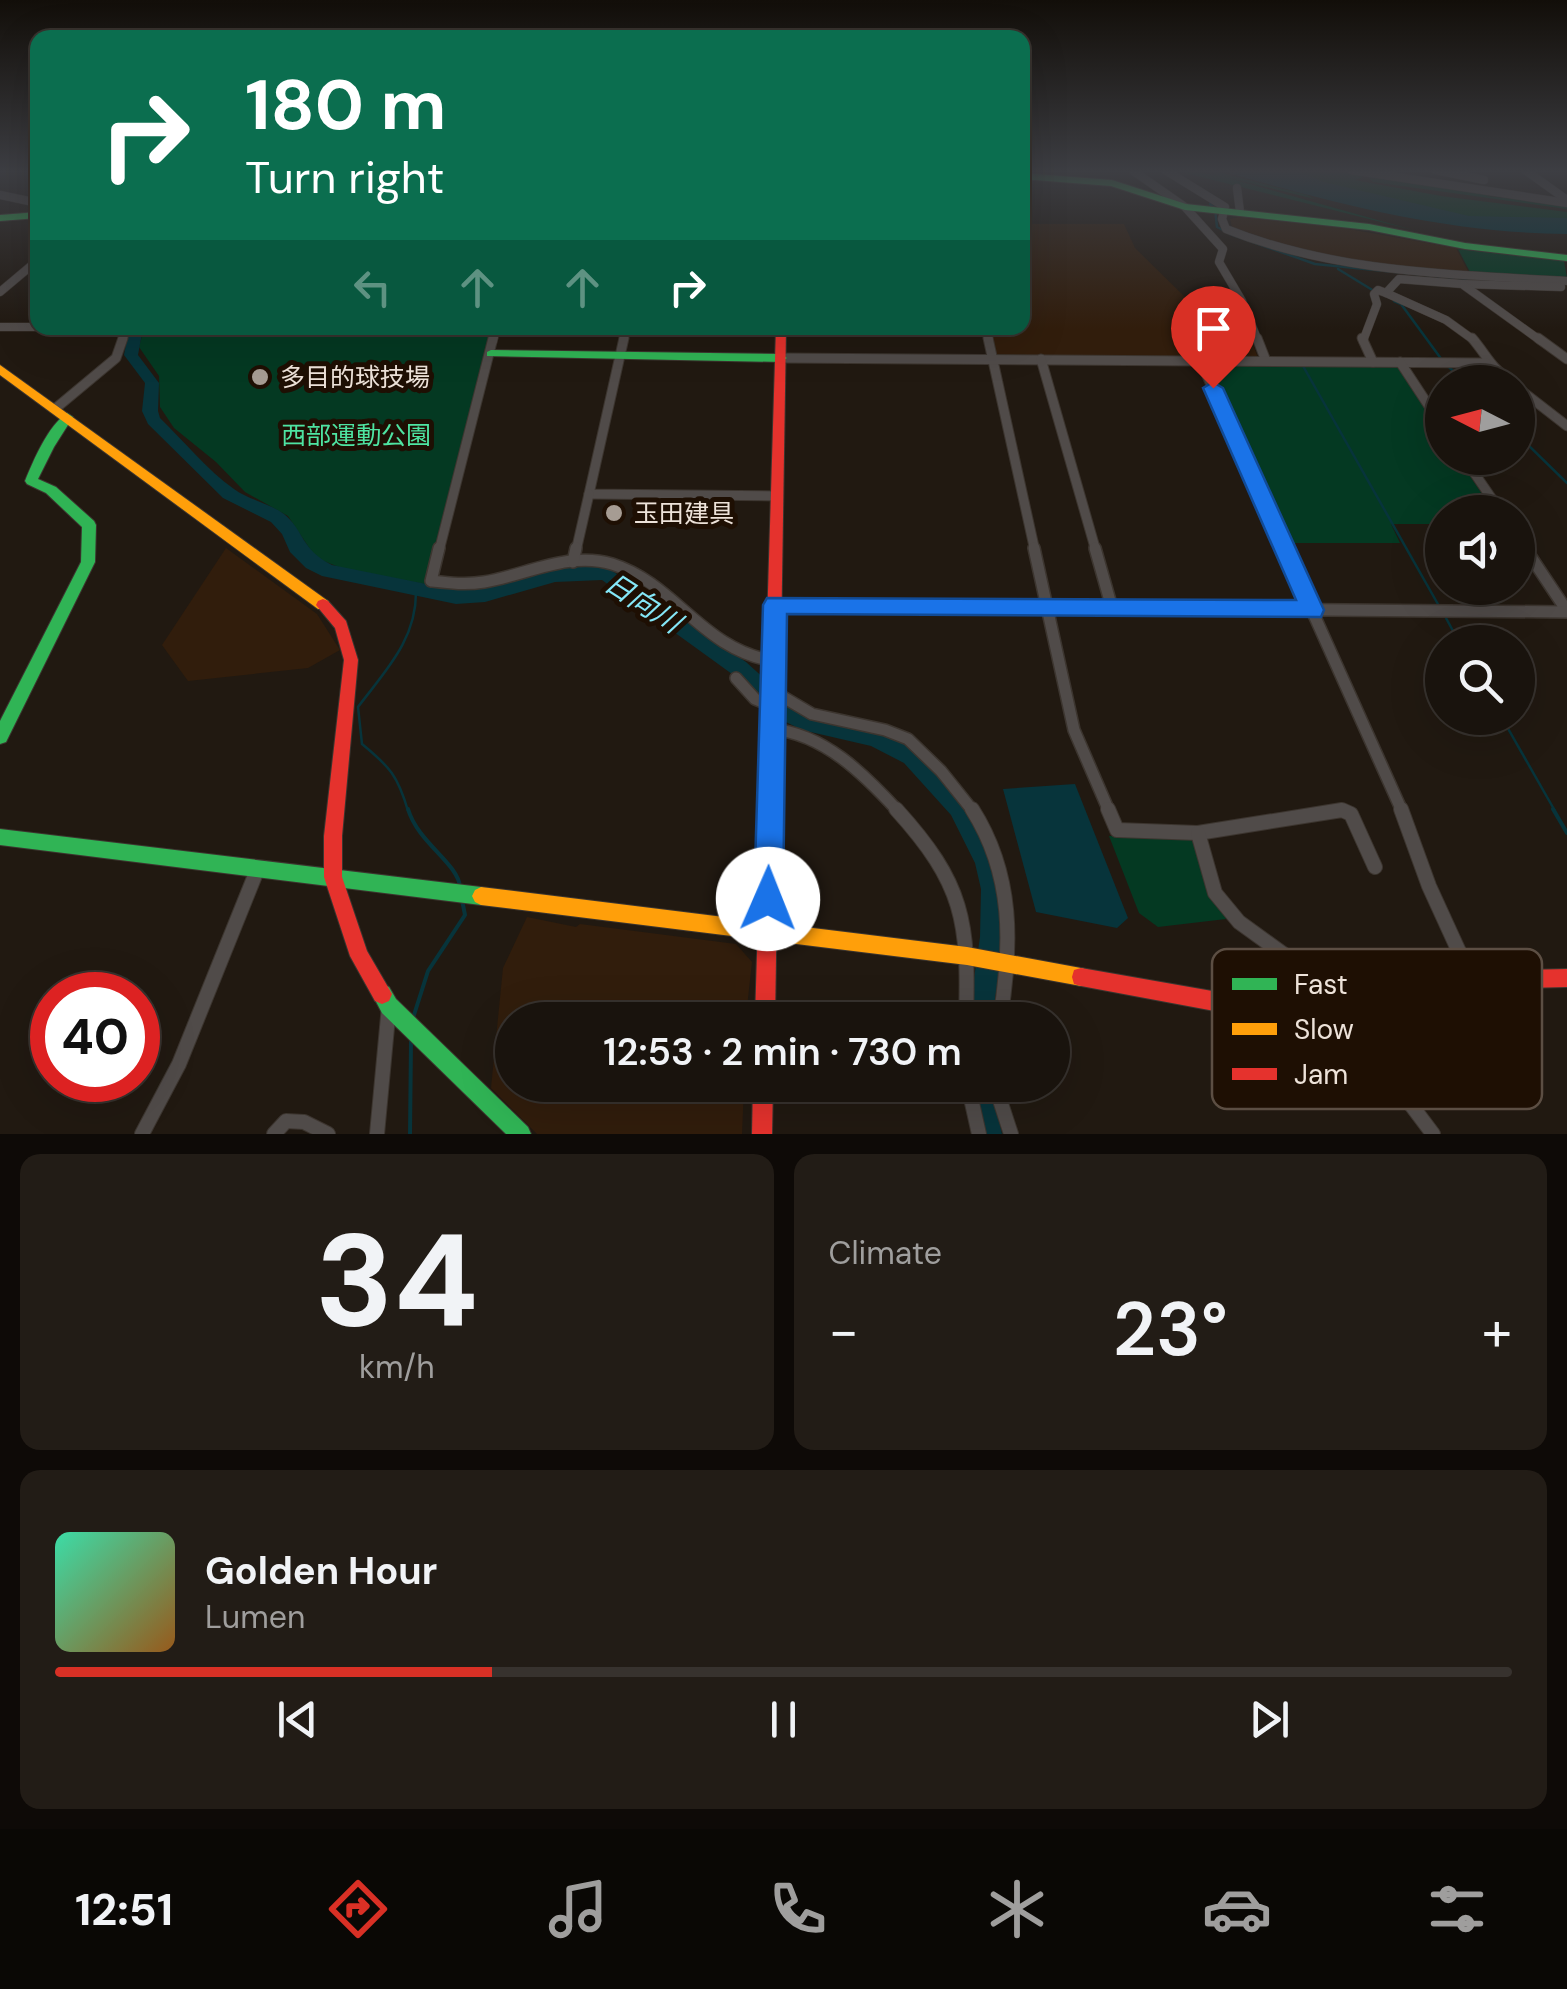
<!DOCTYPE html>
<meta charset="utf-8">
<style>
:root{--surface:#19130d;--page:#221c16;--text:#f1f3f6;--muted:#9f9e9d;--line:#37322e;--accent:#d93025}
body{margin:0;font-family:"DM Sans","Noto Sans JP",sans-serif;background:var(--page);color:var(--text);height:100vh;display:flex;flex-direction:column;font-size:38px;white-space:nowrap}
*{box-sizing:border-box;margin:0}
p{font-size:32px;color:var(--muted)}
.icon{flex:none;width:55px;height:55px;fill:none;stroke:currentColor;stroke-width:2;stroke-linecap:round;stroke-linejoin:round}
.map{position:relative;height:1134px;overflow:hidden}
.side{display:flex;flex-direction:column;gap:20px;padding:20px;background:#0e0a07;flex:1}
.side>*{flex:none}
.banner{position:absolute;left:30px;top:30px;width:1000px;height:305px;border-radius:20px;box-shadow:0 10px 40px #0002,0 0 0 2px var(--line);background:#0b6e4f;color:#fff;overflow:hidden}
.needle{width:65px;rotate:276deg}
.fabs{position:absolute;left:1425px;top:365px;display:grid;gap:20px}
.fabs a{display:grid;place-items:center;width:110px;height:110px;border-radius:50%;background:var(--surface);box-shadow:0 10px 40px #0002,0 0 0 2px var(--line);font-size:50px}
.speed{position:absolute;left:30px;top:972px;display:flex;gap:20px;font-size:50px;font-weight:700;text-align:center}
.speed>*{display:grid;place-content:center;width:130px;height:130px;border-radius:50%;background:var(--surface);box-shadow:0 10px 40px #0002,0 0 0 2px var(--line);line-height:1}
.speed .limit{border:15px solid #d22;background:#fff;color:#111}
.pin{position:absolute;display:grid;place-items:center;width:85px;height:85px;color:#fff;margin:-102px -42px;border-radius:50% 50% 50% 0;rotate:-45deg;box-shadow:0 0 10px #0007}
.pin .icon{rotate:45deg}
.me{position:absolute;width:110px;margin:-55px;rotate:1deg;stroke-linejoin:round;filter:drop-shadow(0 0 8px #0008)}
.turn{display:flex;align-items:center;gap:35px;height:210px;padding:0 50px;font-size:45px}
.turn .icon{width:130px;height:130px;stroke-width:2.5}
.turn b{display:block;font-size:70px;line-height:85px}
.lanes{display:flex;align-items:center;height:95px;padding:0 50px;background:#0003;justify-content:center;gap:50px;direction:ltr}
.lanes .off{opacity:.35}
.big{font-size:75px;font-weight:600;line-height:1.1}
.side .widget{flex:1;display:flex;flex-direction:column;justify-content:center;gap:15px;min-width:0;padding:0 35px;border-radius:20px;background:var(--page)}
.side .dial{align-items:center;gap:0}
.dial b{font-size:130px;line-height:1}
.song{display:flex;align-items:center;gap:30px}
.cover{width:120px;height:120px;border-radius:15px;background:linear-gradient(135deg,hsl(160 70% 55%),hsl(30 70% 35%))}
.played{height:10px;border-radius:5px;background:linear-gradient(90deg,var(--accent) 30%,var(--line) 30%)}
.keys{display:flex;justify-content:space-around;direction:ltr}
.heat{display:flex;justify-content:space-between;align-items:center;font-size:55px;direction:ltr}
.side .tiles{flex:1;display:grid;gap:20px;grid-template-columns:1fr 1fr}
.widget:last-child{grid-column:span 2}
.trip{position:absolute;left:495px;top:1002px;width:575px;height:100px;border-radius:50px;background:var(--surface);box-shadow:0 10px 40px #0002,0 0 0 2px var(--line);font-weight:600;line-height:100px;text-align:center}
.menu{display:flex;height:160px;justify-content:space-around;align-items:center;background:#0a0805;color:var(--muted)}
.menu .icon{width:70px;height:70px}
.menu .active{color:var(--accent)}
.menu b{font-size:45px;color:var(--text)}
.map>svg:first-child{display:block}
.built{fill:#311d0c}
.green{fill:#043922}
.water{fill:#07343b}
.lines{fill:none;stroke-linecap:round;stroke-linejoin:round}
.stream-far1{stroke:#07343b;stroke-width:2.5}
.stream{stroke:#07343b;stroke-width:4}
.river{fill:#07343b;fill-rule:evenodd}
.street-far3-casing{stroke:#3c352f;stroke-width:9}
.street-far2-casing{stroke:#3c352f;stroke-width:11}
.street-far1-casing{stroke:#3c352f;stroke-width:14}
.street-casing{stroke:#3c352f;stroke-width:16}
.fast-casing{stroke:#3c352f;stroke-width:2}
.slow-casing{stroke:#3c352f;stroke-width:2}
.jam-casing{stroke:#3c352f;stroke-width:2}
.street-far3{stroke:#504b49;stroke-width:8}
.street-far2{stroke:#504b49;stroke-width:9}
.street-far1{stroke:#504b49;stroke-width:11}
.street{stroke:#504b49;stroke-width:14}
.fast{fill:#30b455;fill-rule:evenodd}
.slow{fill:#ff9f0a;fill-rule:evenodd}
.jam{fill:#e5322d;fill-rule:evenodd}
.route{fill:#1a73e8;stroke:#114b97;stroke-width:2.5}
.poi-dot{fill:#a69c93;stroke:#1e0f03;stroke-width:4}
.labels{text-anchor:middle;dominant-baseline:central;stroke-width:10;stroke-linejoin:round;paint-order:stroke}
.poi-label{font-size:25px;fill:#ede2d9;stroke:#1e0f03;text-anchor:start}
.park-label{font-size:25px;fill:#4ee4a2;stroke:#1e0f03}
.water-label{font-size:28px;font-style:italic;fill:#85e7f7;stroke:#1e0f03}
.key{fill:#1e0f03;stroke:#5c4e43;stroke-width:2.5}
.key-label{font-size:28px;fill:#ede2d9}
</style>
<div class="map">
<svg width="1567" height="1134" viewBox="0 0 1567 1134">
<rect width="100%" height="100%" fill="#211911"/>
<g class="built">
<polygon points="1239,217 1343,228 1456,248 1469,273 1338,263 1232,227 1230,219"/>
<polygon points="1023,224 1124,224 1135,248 1189,301 1238,303 1258,358 997,356 991,328 1022,328"/>
<polygon points="226,548 317,614 340,650 308,668 188,681 162,645"/>
<polygon points="527,917 576,927 580,924 736,944 752,962 747,1007 716,1009 748,1009 747,1020 512,1020 512,1085 744,1085 742,1134 537,1134 491,1088 503,968"/>
</g>
<g class="green">
<polygon points="1173,170 1218,175 1202,170 1210,170 1307,195 1315,199 1225,177 1413,230"/>
<path d="M1290,170L1361,173L1363,177L1355,180L1441,196L1567,212V220C1480,229 1372,200 1290,170Z"/>
<polygon points="1366,174 1492,195 1486,196 1567,204 1567,209 1373,182"/>
<polygon points="1458,249 1564,261 1567,278 1471,274"/>
<polygon points="144,328 493,328 425,584 349,571 316,558 288,516 245,492 216,462 174,428 160,407 159,376 139,347"/>
<polygon points="1205,365 1391,365 1398,368 1442,434 1442,458 1458,458 1494,512 1442,512 1442,524 1391,524 1400,543 1286,543"/>
<polygon points="1109,836 1187,837 1196,842 1226,919 1158,927 1139,913"/>
</g>
<g class="water">
<path d="M1218,170H1295L1324,182L1469,216L1567,218V234C1446,233 1333,203 1218,170Z"/>
<polygon points="1075,784 1128,918 1117,928 1036,912 1003,789"/>
</g>
<g class="lines">
<g class="stream-far1">
<polyline points="1210,204 1215,208 1217,227 1223,230"/>
<polyline points="1230,234 1315,264 1486,281"/>
<polyline points="1338,269 1374,291"/>
<polyline points="1394,301 1401,304 1442,360"/>
<polyline points="1303,366 1439,606"/>
<polyline points="1448,366 1464,382"/>
<polyline points="1518,435 1567,483"/>
<polyline points="1446,618 1459,642"/>
<polyline points="1502,718 1555,811"/>
<path d="M408,811C398,776 390,767 362,744L358,707C386,670 417,639 416,590"/>
</g>
<g class="stream">
<path d="M408,809C418,843 458,863 460,887"/>
<polyline points="1553,809 1567,833"/>
<polyline points="413,1018 428,971 465,915 462,900"/>
<polyline points="410,1134 411,1041"/>
</g>
<g class="river">
<path d="M129,328H143L138,355L159,383L158,411L160,418C184,441 207,470 234,489C249,500 269,503 284,514C305,531 300,549 332,565L456,590L485,588L555,568L605,566L746,662L798,709L874,729L918,749L967,801L997,861L1003,889L1004,937L992,1020H968L980,937L981,889L975,863L951,815L904,763L871,746L802,730L784,721L732,674L602,580L555,582L485,602L456,604L322,576L306,568L290,552L282,534L271,522L223,498L148,424L142,411L145,383L124,355Z"/>
<polygon points="965,1085 991,1085 1002,1134 976,1134"/>
</g>
<g class="street-far3-casing">
<g id="street-far3">
<polyline points="1132,170 1185,207 1223,249 1219,262 1242,301 1258,341"/>
<path d="M1165,170L1225,207L1222,219L1226,229C1336,273 1450,274 1567,281"/>
<polyline points="1351,170 1567,203"/>
<polyline points="1436,170 1484,180"/>
<polyline points="1525,170 1567,200"/>
<polyline points="1237,188 1240,212"/>
<polyline points="0,195 38,203"/>
<polyline points="1463,284 1561,287"/>
<polyline points="0,292 38,260"/>
<polyline points="1386,293 1446,320 1475,341"/>
<polyline points="0,327 38,327"/>
<polyline points="986,328 989,341"/>
<polyline points="122,341 126,328"/>
<polyline points="493,341 496,328"/>
<polyline points="623,341 626,328"/>
<polyline points="1363,341 1377,304 1374,294 1378,290 1386,293 1399,279 1462,284 1541,341"/>
</g>
</g>
<g class="street-far2-casing">
<g id="street-far2">
<polyline points="624,338 589,494 778,496"/>
<polyline points="988,338 1035,551"/>
<polyline points="1257,338 1266,361"/>
<polyline points="1362,338 1373,362"/>
<path d="M1472,338C1488,357 1489,365 1511,382"/>
<polyline points="1538,338 1567,359"/>
<polyline points="781,358 1486,363"/>
<polyline points="1041,359 1096,551"/>
<polyline points="1200,360 1285,551"/>
<polyline points="1400,362 1442,426"/>
<polyline points="1518,388 1567,426"/>
<polyline points="56,408 116,358 123,338"/>
<polyline points="1464,458 1501,512"/>
<polyline points="1518,537 1527,551"/>
<polyline points="439,551 493,338"/>
<polyline points="576,551 589,494"/>
</g>
</g>
<g class="street-far1-casing">
<g id="street-far1">
<path d="M439,548L431,581C449,583 466,585 484,582C526,575 569,551 612,564C676,584 702,650 774,661"/>
<polyline points="1034,548 1074,730 1109,811"/>
<polyline points="1095,548 1112,608"/>
<polyline points="1284,548 1402,811"/>
<polyline points="1525,548 1567,611"/>
<polyline points="573,562 576,548"/>
<polyline points="775,605 1567,612"/>
<polyline points="736,678 755,699 772,706"/>
<polyline points="773,691 812,714 885,730 908,739 941,771 973,811"/>
<path d="M772,729C824,734 864,774 898,811"/>
<polyline points="1333,811 1345,811"/>
</g>
</g>
<g class="street-casing">
<g id="street">
<path d="M896,809C964,884 969,921 966,1020"/>
<path d="M972,809C1014,875 1012,945 1000,1020"/>
<polyline points="1108,809 1117,830 1198,833 1342,810 1351,814 1375,867"/>
<polyline points="1401,809 1429,886 1472,980"/>
<polyline points="1198,833 1215,893 1239,922 1315,977 1433,1134"/>
<polyline points="968,1085 979,1134"/>
<polyline points="995,1085 1011,1134"/>
<polyline points="142,1134 179,1064 258,868"/>
<polyline points="274,1134 286,1121 304,1122 328,1134"/>
<polyline points="377,1134 389,1006"/>
</g>
</g>
<g class="fast-casing">
<g id="fast">
<polygon points="1022,173 1112,180 1186,204 1369,224 1465,243 1567,255 1567,261 1465,249 1369,230 1185,210 1111,186 1022,179"/>
<polygon points="38,212 38,218 0,221 0,215"/>
<polygon points="491,350 781,354 787,358 781,362 487,356 487,352"/>
<path d="M67,413L73,417L54,447L38,479L56,487L94,521L96,525L95,562L6,742L0,744V721L81,562L82,527L46,493L27,484L25,481C34,459 48,426 67,413Z"/>
<polygon points="0,829 481,887 487,890 490,896 487,902 481,905 0,845"/>
<polygon points="382,984 389,987 396,999 528,1127 531,1134 506,1134 382,1013 372,994 375,987"/>
</g>
</g>
<g class="slow-casing">
<g id="slow">
<polygon points="0,365 328,601 330,605 328,609 318,609 0,375"/>
<polygon points="481,887 967,947 1081,968 1088,970 1090,977 1088,984 1081,986 967,965 481,905 475,902 472,896 475,890"/>
</g>
</g>
<g class="jam-casing">
<g id="jam">
<polygon points="776,328 786,328 775,1020 755,1020"/>
<polygon points="323,599 328,601 346,621 358,660 342,836 342,877 367,951 392,994 389,1001 382,1004 375,1001 350,956 324,877 324,836 344,660 335,628 316,605 318,601"/>
<polygon points="1081,968 1252,998 1339,996 1472,971 1567,969 1567,987 1472,989 1339,1016 1252,1018 1081,986 1074,984 1072,977 1074,970"/>
<polygon points="753,1085 773,1085 772,1134 752,1134"/>
</g>
</g>
<use href="#street-far3" class="street-far3"/>
<use href="#street-far2" class="street-far2"/>
<use href="#street-far1" class="street-far1"/>
<use href="#street" class="street"/>
<use href="#fast" class="fast"/>
<use href="#slow" class="slow"/>
<use href="#jam" class="jam"/>
</g>
<linearGradient id="sky" x2="0" y2="1"><stop stop-color="#120e09"/><stop offset="0.52" stop-color="#3d3e43"/><stop offset="1" stop-color="#3d3e43" stop-opacity="0"/></linearGradient>
<rect width="1567" height="329" fill="url(#sky)"/>
<polygon class="route" points="1213,382 1223,388 1324,610 1321,617 787,614 783,899 779,909 768,914 758,909 754,899 763,605 767,598 1296,600 1203,388"/>
<g class="poi-dot">
<circle cx="260" cy="377" r="10"/>
<circle cx="614" cy="513" r="10"/>
</g>
<g class="labels">
<g class="poi-label">
<text x="280" y="377">多目的球技場</text>
<text x="634" y="513">玉田建具</text>
</g>
<g class="park-label">
<text x="356" y="435">西部運動公園</text>
</g>
<g class="water-label">
<text transform="translate(643 603) rotate(33)">日向川</text>
</g>
</g>
<rect x="1212" y="949" width="330" height="160" rx="15" class="key"/>
<rect x="1232" y="978" width="45" height="12" fill="#30b455"/>
<rect x="1232" y="1023" width="45" height="12" fill="#ff9f0a"/>
<rect x="1232" y="1068" width="45" height="12" fill="#e5322d"/>
<g class="key-label">
<text x="1294" y="994">Fast</text>
<text x="1294" y="1039">Slow</text>
<text x="1294" y="1084">Jam</text>
</g>
</svg>
<div class="fabs">
<a><svg class="needle" viewBox="-14 -14 28 28"><path d="M0-13l5 13h-10z" fill="#e53935"/><path d="M0 13l5-13h-10z" fill="#9f9e9d"/></svg></a>
<a><svg class="icon" aria-label="sound" viewBox="0 0 24 24"><path d="M4 9h4l5-4v14l-5-4H4zM17 9q2 3 0 6"/></svg></a>
<a><svg class="icon" aria-label="search" viewBox="0 0 24 24"><circle cx="10" cy="10" r="6"/><path d="M15 15l6 6"/></svg></a>
</div>
<div class="speed"><div class="limit">40</div></div>
<div class="pin" style="left:1213px;top:388px;background:#d93025"><svg class="icon" aria-label="arrive" viewBox="0 0 24 24"><path d="M6 21V4h12l-3 4 3 4H6"/></svg></div>
<svg class="me" style="left:768px;top:899px" viewBox="-20 -20 40 40"><circle r="19" fill="#fff"/><path d="M0-13L10 11 0 6-10 11z" fill="#1a73e8"/></svg>
<div class="trip">12:53 · 2 min · 730 m</div>
<div class="banner">
<div class="turn"><svg class="icon" aria-label="right" viewBox="0 0 24 24"><path d="M7 20v-9h11M14 6l5 5-5 5"/></svg><div><b>180 m</b>Turn right</div></div>
<div class="lanes"><svg class="icon off" aria-label="left" viewBox="0 0 24 24"><path d="M17 20v-9H6M10 6l-5 5 5 5"/></svg><svg class="icon off" aria-label="ahead" viewBox="0 0 24 24"><path d="M12 20V5M6 11l6-6 6 6"/></svg><svg class="icon off" aria-label="ahead" viewBox="0 0 24 24"><path d="M12 20V5M6 11l6-6 6 6"/></svg><svg class="icon" aria-label="right" viewBox="0 0 24 24"><path d="M7 20v-9h11M14 6l5 5-5 5"/></svg></div>
</div>
</div>
<section class="side">
<div class="tiles">
<div class="widget dial"><b>34</b><p>km/h</p></div>
<div class="widget"><p>Climate</p>
<div class="heat"><a>−</a><b class="big">23°</b><a>+</a></div>
</div>
<div class="widget">
<div class="song"><i class="cover"></i><div><b>Golden Hour</b><p>Lumen</p></div></div>
<div class="played"></div>
<div class="keys"><svg class="icon" aria-label="previous" viewBox="0 0 24 24"><path d="M18 5L8 12l10 7zM5 5v14"/></svg><svg class="icon" aria-label="pause" viewBox="0 0 24 24"><path d="M8 5v14M16 5v14"/></svg><svg class="icon" aria-label="next" viewBox="0 0 24 24"><path d="M6 5l10 7-10 7zM19 5v14"/></svg></div>
</div>
</div>
</section>
<nav class="menu">
<b>12:51</b>
<svg class="icon active" aria-label="directions" viewBox="0 0 24 24"><path d="M12 3l9 9-9 9-9-9zM9 14v-3h6M13 9l2 2-2 2"/></svg>
<svg class="icon" aria-label="music" viewBox="0 0 24 24"><path d="M9 18V5l10-2v13"/><circle cx="6" cy="18" r="3"/><circle cx="16" cy="16" r="3"/></svg>
<svg class="icon" aria-label="phone" viewBox="0 0 24 24"><path d="M5 4h4l2 5-3 2q2 4 5 5l2-3 5 2v4C11 20 4 13 5 4z"/></svg>
<svg class="icon" aria-label="climate" viewBox="0 0 24 24"><path d="M12 3v18M4 7l16 10M4 17L20 7"/></svg>
<svg class="icon" aria-label="car" viewBox="0 0 24 24"><path d="M5 17H2v-5l4-1 3-4h7l3 4 3 1v5h-3M9 17h6M6 11h13"/><circle cx="7" cy="17" r="2"/><circle cx="17" cy="17" r="2"/></svg>
<svg class="icon" aria-label="filters" viewBox="0 0 24 24"><path d="M4 7h16M4 17h16"/><circle cx="9" cy="7" r="2"/><circle cx="15" cy="17" r="2"/></svg>
</nav>
